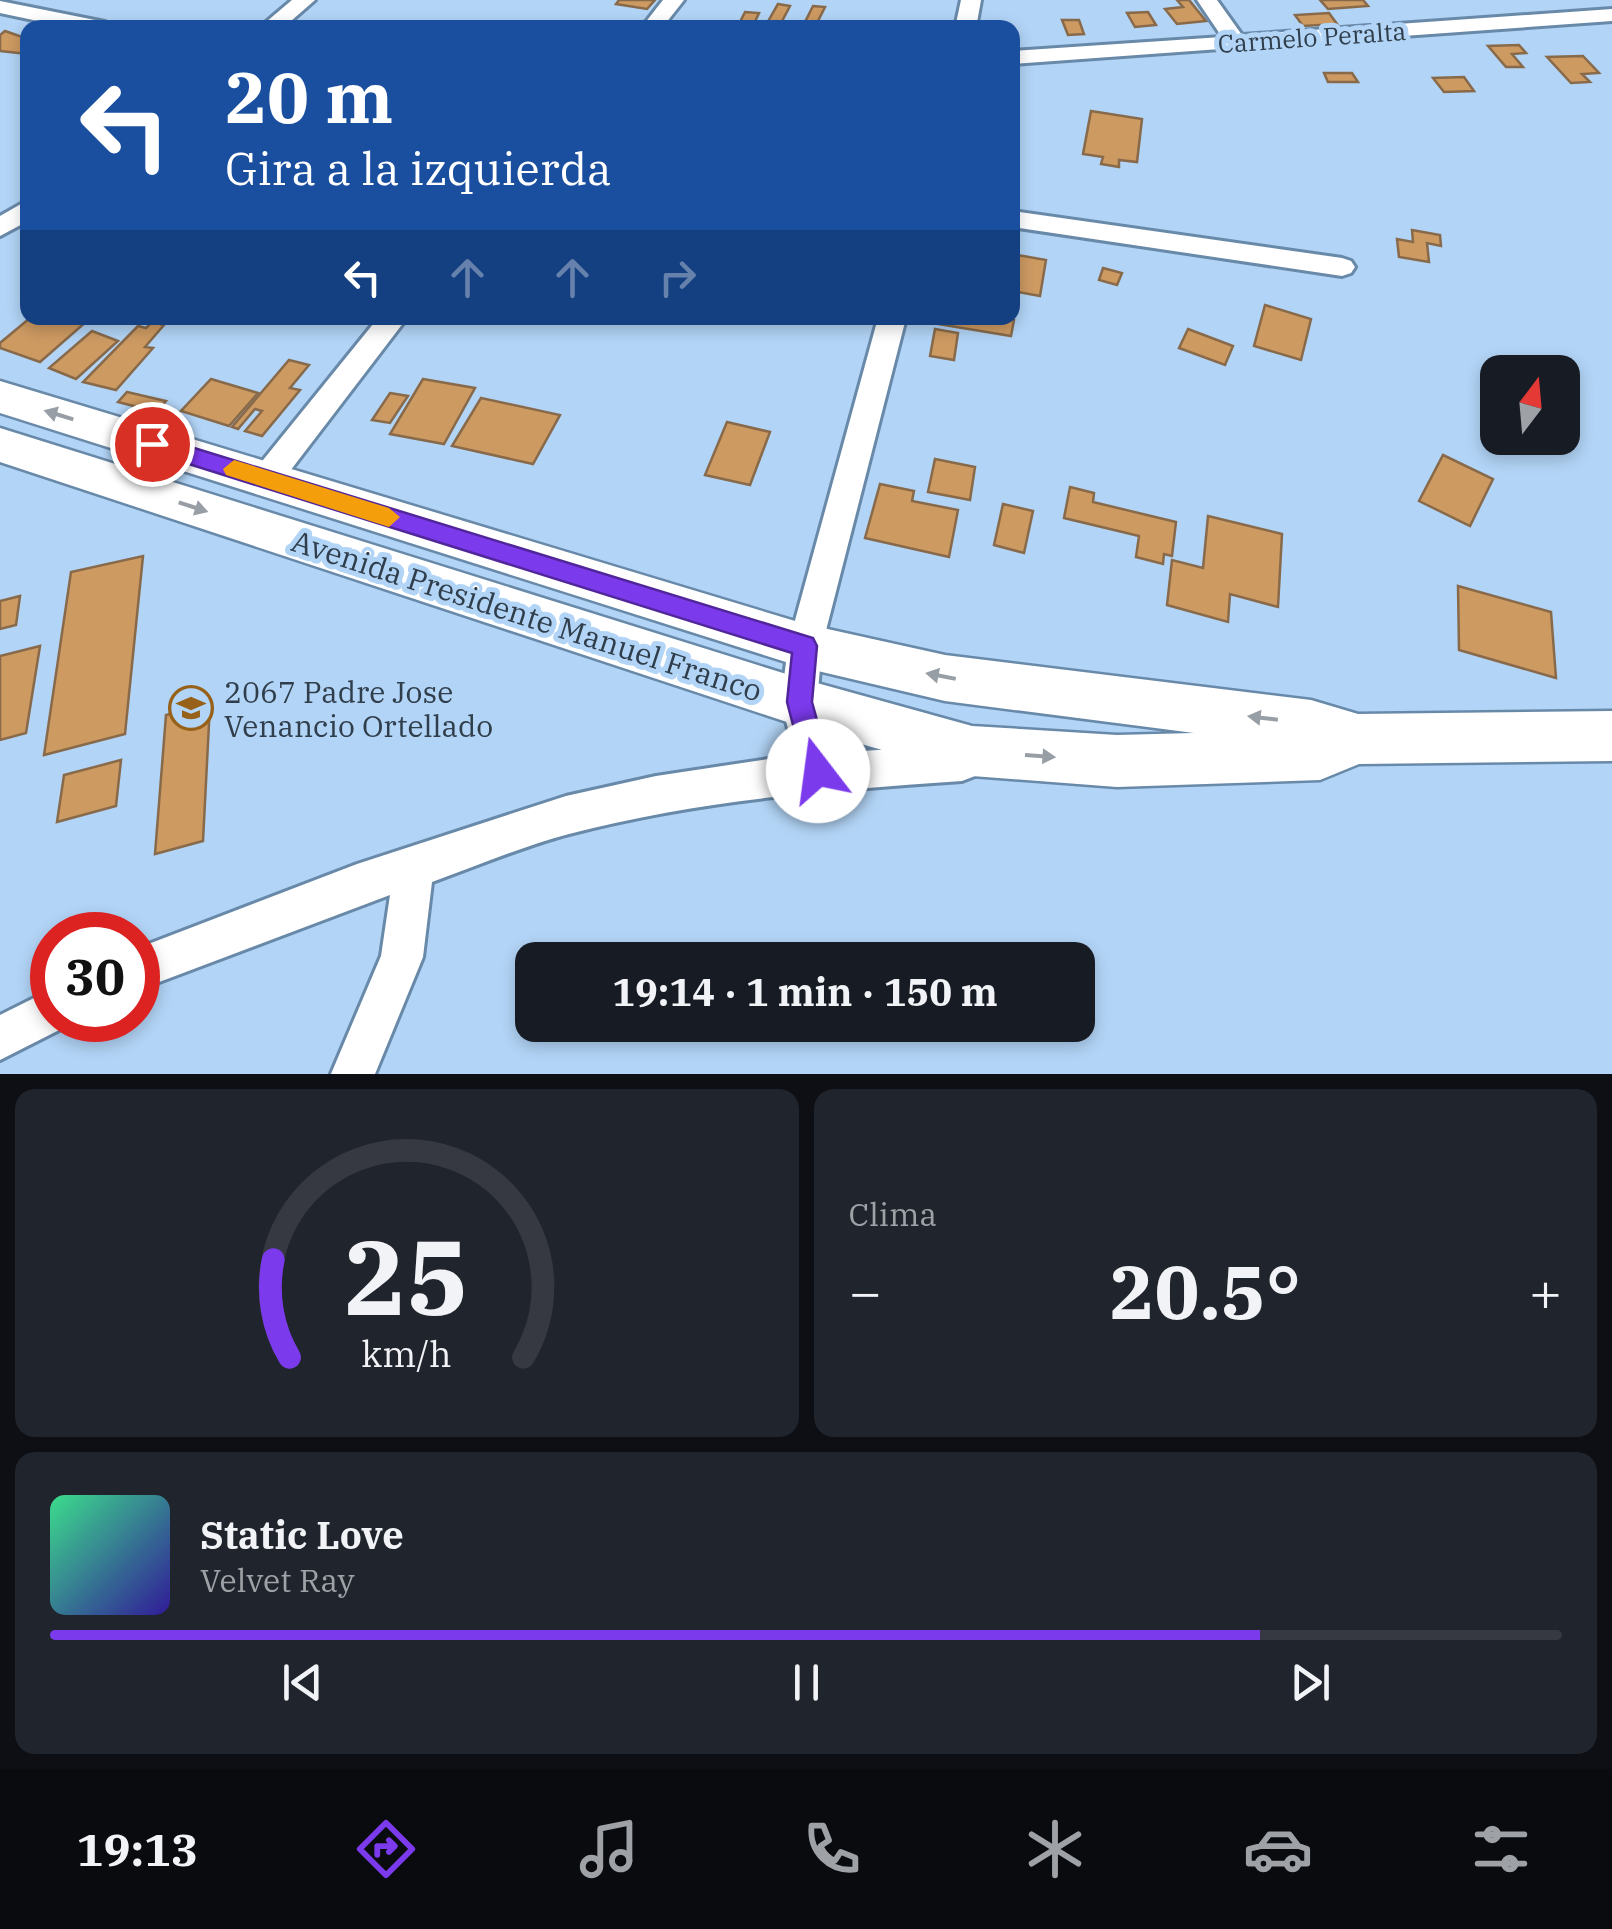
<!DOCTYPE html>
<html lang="es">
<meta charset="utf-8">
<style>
:root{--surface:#171b24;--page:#20242c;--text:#f1f3f6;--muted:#9ea1a6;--line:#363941;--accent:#7c3aed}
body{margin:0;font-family:"IBM Plex Serif",serif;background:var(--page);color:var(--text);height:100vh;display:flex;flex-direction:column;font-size:38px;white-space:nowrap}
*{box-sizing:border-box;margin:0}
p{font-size:32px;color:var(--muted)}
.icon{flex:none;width:55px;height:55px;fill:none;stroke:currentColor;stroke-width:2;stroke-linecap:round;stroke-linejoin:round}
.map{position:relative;height:1074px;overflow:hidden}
.sheet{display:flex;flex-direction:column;gap:15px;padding:15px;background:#0d0f14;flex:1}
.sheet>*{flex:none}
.guide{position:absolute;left:20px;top:20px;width:1000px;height:305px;border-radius:20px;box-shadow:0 5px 15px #0003;background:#1a4fa0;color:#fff;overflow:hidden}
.needle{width:65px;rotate:16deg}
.fabs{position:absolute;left:1480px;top:355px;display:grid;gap:20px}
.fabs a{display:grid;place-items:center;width:100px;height:100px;border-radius:20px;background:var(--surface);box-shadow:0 5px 15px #0003;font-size:50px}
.speed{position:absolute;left:30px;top:912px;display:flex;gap:20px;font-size:50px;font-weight:700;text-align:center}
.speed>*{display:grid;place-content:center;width:130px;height:130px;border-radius:50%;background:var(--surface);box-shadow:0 5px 15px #0003;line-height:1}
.speed .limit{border:15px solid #d22;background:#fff;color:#111}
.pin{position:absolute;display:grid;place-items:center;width:85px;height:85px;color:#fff;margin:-42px;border:5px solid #fff;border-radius:50%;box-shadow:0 2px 10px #0007}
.me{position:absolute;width:110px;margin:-55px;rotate:345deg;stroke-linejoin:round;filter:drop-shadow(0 0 8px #0008)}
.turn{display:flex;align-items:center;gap:35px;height:210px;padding:0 40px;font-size:45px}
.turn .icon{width:130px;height:130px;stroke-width:2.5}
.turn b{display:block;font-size:70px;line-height:85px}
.lanes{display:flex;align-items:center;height:95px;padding:0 40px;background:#0003;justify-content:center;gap:50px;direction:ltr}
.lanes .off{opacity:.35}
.big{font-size:75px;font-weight:800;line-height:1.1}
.sheet .tile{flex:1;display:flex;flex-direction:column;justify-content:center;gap:15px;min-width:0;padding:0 35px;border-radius:20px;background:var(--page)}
.sheet .dial{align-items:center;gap:0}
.dial svg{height:260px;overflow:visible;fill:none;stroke:var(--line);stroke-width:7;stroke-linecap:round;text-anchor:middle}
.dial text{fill:var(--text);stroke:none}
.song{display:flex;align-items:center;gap:30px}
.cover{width:120px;height:120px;border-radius:15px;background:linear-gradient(135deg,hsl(150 70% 55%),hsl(250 70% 35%))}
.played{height:10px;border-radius:5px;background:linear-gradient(90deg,var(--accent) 80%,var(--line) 80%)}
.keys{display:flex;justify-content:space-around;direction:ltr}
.heat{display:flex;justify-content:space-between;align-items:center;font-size:55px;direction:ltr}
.sheet .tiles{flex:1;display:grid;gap:15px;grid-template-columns:1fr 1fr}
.tile:last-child{grid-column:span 2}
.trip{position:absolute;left:515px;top:942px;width:580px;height:100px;border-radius:20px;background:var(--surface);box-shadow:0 5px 15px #0003;font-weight:800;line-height:100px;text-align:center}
.tab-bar{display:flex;height:160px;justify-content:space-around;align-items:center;background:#090b0e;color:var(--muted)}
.tab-bar .icon{width:70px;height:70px}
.tab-bar .selected{color:var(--accent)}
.tab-bar b{font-size:45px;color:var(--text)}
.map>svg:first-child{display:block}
.building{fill:#cd9a62;stroke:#886a4a;stroke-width:2.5}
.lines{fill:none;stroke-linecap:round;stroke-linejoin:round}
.minor-casing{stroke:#6989a9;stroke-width:6}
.secondary-casing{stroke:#6989a9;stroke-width:5}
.minor{fill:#fff;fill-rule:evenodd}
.secondary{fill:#fff;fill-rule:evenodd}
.oneway{fill:#989ea5}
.route{fill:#7c3aed;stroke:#51269a;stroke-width:2.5}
.slow{fill:#f59e0b}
.labels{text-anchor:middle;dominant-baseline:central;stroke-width:10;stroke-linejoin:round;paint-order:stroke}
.far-street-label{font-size:25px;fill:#303e4b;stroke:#b2d4f6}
.street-label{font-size:30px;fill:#303e4b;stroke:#b2d4f6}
.poi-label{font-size:30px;fill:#303e4b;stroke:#b2d4f6;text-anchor:start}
</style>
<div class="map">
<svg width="1612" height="1074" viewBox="0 0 1612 1074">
<rect width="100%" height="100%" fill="#b2d4f6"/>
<g class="building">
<polygon points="619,0 655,0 647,9 616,4"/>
<polygon points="1177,0 1189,0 1206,21 1177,24 1165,9 1183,7"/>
<polygon points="1320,0 1363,0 1368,6 1328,9"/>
<polygon points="778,4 790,6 779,27 766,25"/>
<polygon points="813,6 825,7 817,23 827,25 825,28 812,28 815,23 805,22"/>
<polygon points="745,12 759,13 752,28 737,28"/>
<polygon points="1148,12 1156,25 1135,27 1127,13"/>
<polygon points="1329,13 1337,24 1303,26 1295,15"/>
<polygon points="1062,20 1079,20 1084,34 1068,35"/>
<polygon points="5,31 28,39 28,54 0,51 0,35"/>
<polygon points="1519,45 1526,53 1512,54 1523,67 1506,67 1488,46"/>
<polygon points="1583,56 1599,73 1582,74 1590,82 1571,83 1547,57"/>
<polygon points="1324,73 1352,73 1358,82 1328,82"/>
<polygon points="1464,77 1474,91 1444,92 1433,78"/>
<polygon points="1091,111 1142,119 1137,162 1119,160 1119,167 1101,164 1103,157 1083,154"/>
<polygon points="1412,230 1440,235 1441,246 1427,243 1429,262 1399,257 1397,239 1413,242"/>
<polygon points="1012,254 1046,260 1040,296 1018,292 1019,283 1012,282"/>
<polygon points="1103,268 1122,273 1117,285 1099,280"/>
<polygon points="1265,305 1311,319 1301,360 1254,346"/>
<polygon points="30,318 77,318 87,321 40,362 0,348 0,343"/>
<polygon points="927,318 997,318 1014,320 1011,336 926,322"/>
<polygon points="152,322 164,325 145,347 153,348 116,390 83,382 138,326 146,328"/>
<polygon points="935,329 958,333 954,360 930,356"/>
<polygon points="1188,329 1233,346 1225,365 1179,348"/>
<polygon points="92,331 118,341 76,379 49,368"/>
<polygon points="289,360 309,365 290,388 300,390 262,436 245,431 262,411 255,409 238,429 232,427"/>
<polygon points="211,379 258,393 229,426 181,411"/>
<polygon points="423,379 475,388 444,444 390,434"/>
<polygon points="127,392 166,401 157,412 118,402"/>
<polygon points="390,393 408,396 390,423 372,420"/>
<polygon points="481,398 560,415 533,464 452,446"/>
<polygon points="727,422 770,432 750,485 705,475"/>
<polygon points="1443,455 1493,479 1470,526 1419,501"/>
<polygon points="935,459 975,467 970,500 928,492"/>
<polygon points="880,484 914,491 912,501 958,510 949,557 865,538"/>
<polygon points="1070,487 1094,493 1093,502 1176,522 1172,556 1164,554 1163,564 1136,557 1139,536 1064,518"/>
<polygon points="1003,504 1033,511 1024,553 994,545"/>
<polygon points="1208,516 1282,534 1278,607 1230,594 1228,622 1167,605 1172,560 1203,568"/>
<polygon points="143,556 125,734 44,755 71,572"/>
<polygon points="1458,586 1551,612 1556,678 1459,650"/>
<polygon points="20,596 16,625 0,629 0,601"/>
<polygon points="40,646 26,733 0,740 0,656"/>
<polygon points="210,704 203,841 155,854 166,715"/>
<polygon points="121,760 116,806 57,822 64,775"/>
</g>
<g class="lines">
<g class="minor-casing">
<g id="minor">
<polygon points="292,0 315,0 283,28 259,28"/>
<polygon points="663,0 684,0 662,28 641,28"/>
<polygon points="961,0 981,0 976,28 955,28"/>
<polygon points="1197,0 1217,0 1242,35 1612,9 1612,21 1012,64 1012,51 1222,37"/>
<polygon points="0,1 105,22 115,28 71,28 0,13"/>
<polygon points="28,200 28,221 0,236 0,216"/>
<polygon points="1012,211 1342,258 1351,261 1355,267 1351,273 1342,276 1012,227"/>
<polygon points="378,318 407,318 277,488 266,492 255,488 250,479 255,470"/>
<path d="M878,318H906L822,646L817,702L832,753L953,745L971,734L984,739L990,752L975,776L962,781C829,790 698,800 569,834C523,846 477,866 432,882L423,957L375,1074H331L381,956L390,895L138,990V948L357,864L566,796L656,776L795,755L781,702L788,646Z"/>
<polygon points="52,989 52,1020 70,1020 67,1026 0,1060 0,1015"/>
</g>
</g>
<g class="secondary-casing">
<polygon id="secondary" points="0,381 805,624 945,655 1311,700 1358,714 1612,711 1612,761 1359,764 1320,780 1117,787 972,776 799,726 0,462 0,428 799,678 972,726 1117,735 1194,733 945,701 805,668 0,413"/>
</g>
<use href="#minor" class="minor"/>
<use href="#secondary" class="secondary"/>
</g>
<defs><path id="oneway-solid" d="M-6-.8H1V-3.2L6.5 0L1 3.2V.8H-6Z" transform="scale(2.5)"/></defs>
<g class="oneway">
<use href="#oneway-solid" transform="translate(59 415) rotate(-163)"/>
<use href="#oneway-solid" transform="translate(193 507) rotate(18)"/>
<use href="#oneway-solid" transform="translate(941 676) rotate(-169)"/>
<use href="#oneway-solid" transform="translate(1263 718) rotate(-173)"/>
<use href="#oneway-solid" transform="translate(1040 756) rotate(4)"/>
</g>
<polygon class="route" points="152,435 813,638 817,646 812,702 831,771 827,780 818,784 808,780 805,771 787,702 792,653 144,450 141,444 144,438"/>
<polygon class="slow" points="234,460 389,508 400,517 389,527 226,475 223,469"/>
<defs>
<g id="school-ring" transform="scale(2.25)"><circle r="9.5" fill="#b2d4f6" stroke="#976119" stroke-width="1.5"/><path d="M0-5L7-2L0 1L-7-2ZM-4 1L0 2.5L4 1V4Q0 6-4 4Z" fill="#976119"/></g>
</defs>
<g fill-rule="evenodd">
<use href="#school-ring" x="191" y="708"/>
</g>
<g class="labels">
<g class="far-street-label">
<text transform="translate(1312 37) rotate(-4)">Carmelo Peralta</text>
</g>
<g class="street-label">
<text transform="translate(527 615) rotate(18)">Avenida Presidente Manuel Franco</text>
</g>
<g class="poi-label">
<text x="224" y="691">2067 Padre Jose<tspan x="224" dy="34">Venancio Ortellado</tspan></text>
</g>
</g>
</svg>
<div class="fabs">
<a><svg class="needle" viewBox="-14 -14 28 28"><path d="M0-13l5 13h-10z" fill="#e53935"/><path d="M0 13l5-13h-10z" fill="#9ea1a6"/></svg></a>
</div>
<div class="speed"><div class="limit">30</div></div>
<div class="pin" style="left:152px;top:444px;background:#d93025"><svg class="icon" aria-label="arrive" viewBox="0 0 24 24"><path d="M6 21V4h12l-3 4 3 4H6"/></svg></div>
<svg class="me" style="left:818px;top:771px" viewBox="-20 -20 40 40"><circle r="19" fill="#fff"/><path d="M0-13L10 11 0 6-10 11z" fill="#7c3aed"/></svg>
<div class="trip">19:14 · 1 min · 150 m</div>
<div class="guide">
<div class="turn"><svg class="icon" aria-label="left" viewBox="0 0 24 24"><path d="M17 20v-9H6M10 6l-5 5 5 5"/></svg><div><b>20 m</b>Gira a la izquierda</div></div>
<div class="lanes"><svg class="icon" aria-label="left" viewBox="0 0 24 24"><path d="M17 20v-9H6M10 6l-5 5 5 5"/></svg><svg class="icon off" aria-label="ahead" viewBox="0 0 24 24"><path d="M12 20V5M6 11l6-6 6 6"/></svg><svg class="icon off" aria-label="ahead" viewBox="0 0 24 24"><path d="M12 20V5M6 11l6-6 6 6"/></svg><svg class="icon off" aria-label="right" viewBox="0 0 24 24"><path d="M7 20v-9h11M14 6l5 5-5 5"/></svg></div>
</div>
</div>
<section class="sheet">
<div class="tiles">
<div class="tile dial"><svg viewBox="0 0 100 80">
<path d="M14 69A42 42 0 1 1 86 69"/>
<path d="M14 69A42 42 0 0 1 9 39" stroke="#7c3aed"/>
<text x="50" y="56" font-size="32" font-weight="700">25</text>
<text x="50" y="72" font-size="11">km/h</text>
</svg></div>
<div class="tile"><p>Clima</p>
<div class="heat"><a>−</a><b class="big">20.5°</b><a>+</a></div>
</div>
<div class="tile">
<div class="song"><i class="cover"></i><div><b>Static Love</b><p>Velvet Ray</p></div></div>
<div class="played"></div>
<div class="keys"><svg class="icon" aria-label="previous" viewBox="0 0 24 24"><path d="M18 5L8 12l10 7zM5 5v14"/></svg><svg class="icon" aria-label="pause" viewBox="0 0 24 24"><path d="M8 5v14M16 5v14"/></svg><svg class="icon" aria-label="next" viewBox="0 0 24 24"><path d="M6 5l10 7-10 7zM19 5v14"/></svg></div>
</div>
</div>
</section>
<nav class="tab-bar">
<b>19:13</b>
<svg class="icon selected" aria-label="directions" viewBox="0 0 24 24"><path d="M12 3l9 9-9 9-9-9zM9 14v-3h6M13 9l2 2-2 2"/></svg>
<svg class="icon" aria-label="music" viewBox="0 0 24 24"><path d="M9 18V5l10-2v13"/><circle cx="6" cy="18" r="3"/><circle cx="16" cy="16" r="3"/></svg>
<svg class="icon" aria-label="phone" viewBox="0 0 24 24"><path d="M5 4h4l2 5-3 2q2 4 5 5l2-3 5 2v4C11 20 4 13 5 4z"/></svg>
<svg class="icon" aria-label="climate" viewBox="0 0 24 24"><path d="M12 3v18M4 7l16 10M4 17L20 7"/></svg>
<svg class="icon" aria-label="car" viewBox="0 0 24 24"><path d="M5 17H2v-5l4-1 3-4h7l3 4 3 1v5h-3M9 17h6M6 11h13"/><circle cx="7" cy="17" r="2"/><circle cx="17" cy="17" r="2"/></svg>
<svg class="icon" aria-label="filters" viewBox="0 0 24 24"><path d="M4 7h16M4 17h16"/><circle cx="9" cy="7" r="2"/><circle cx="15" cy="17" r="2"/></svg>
</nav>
